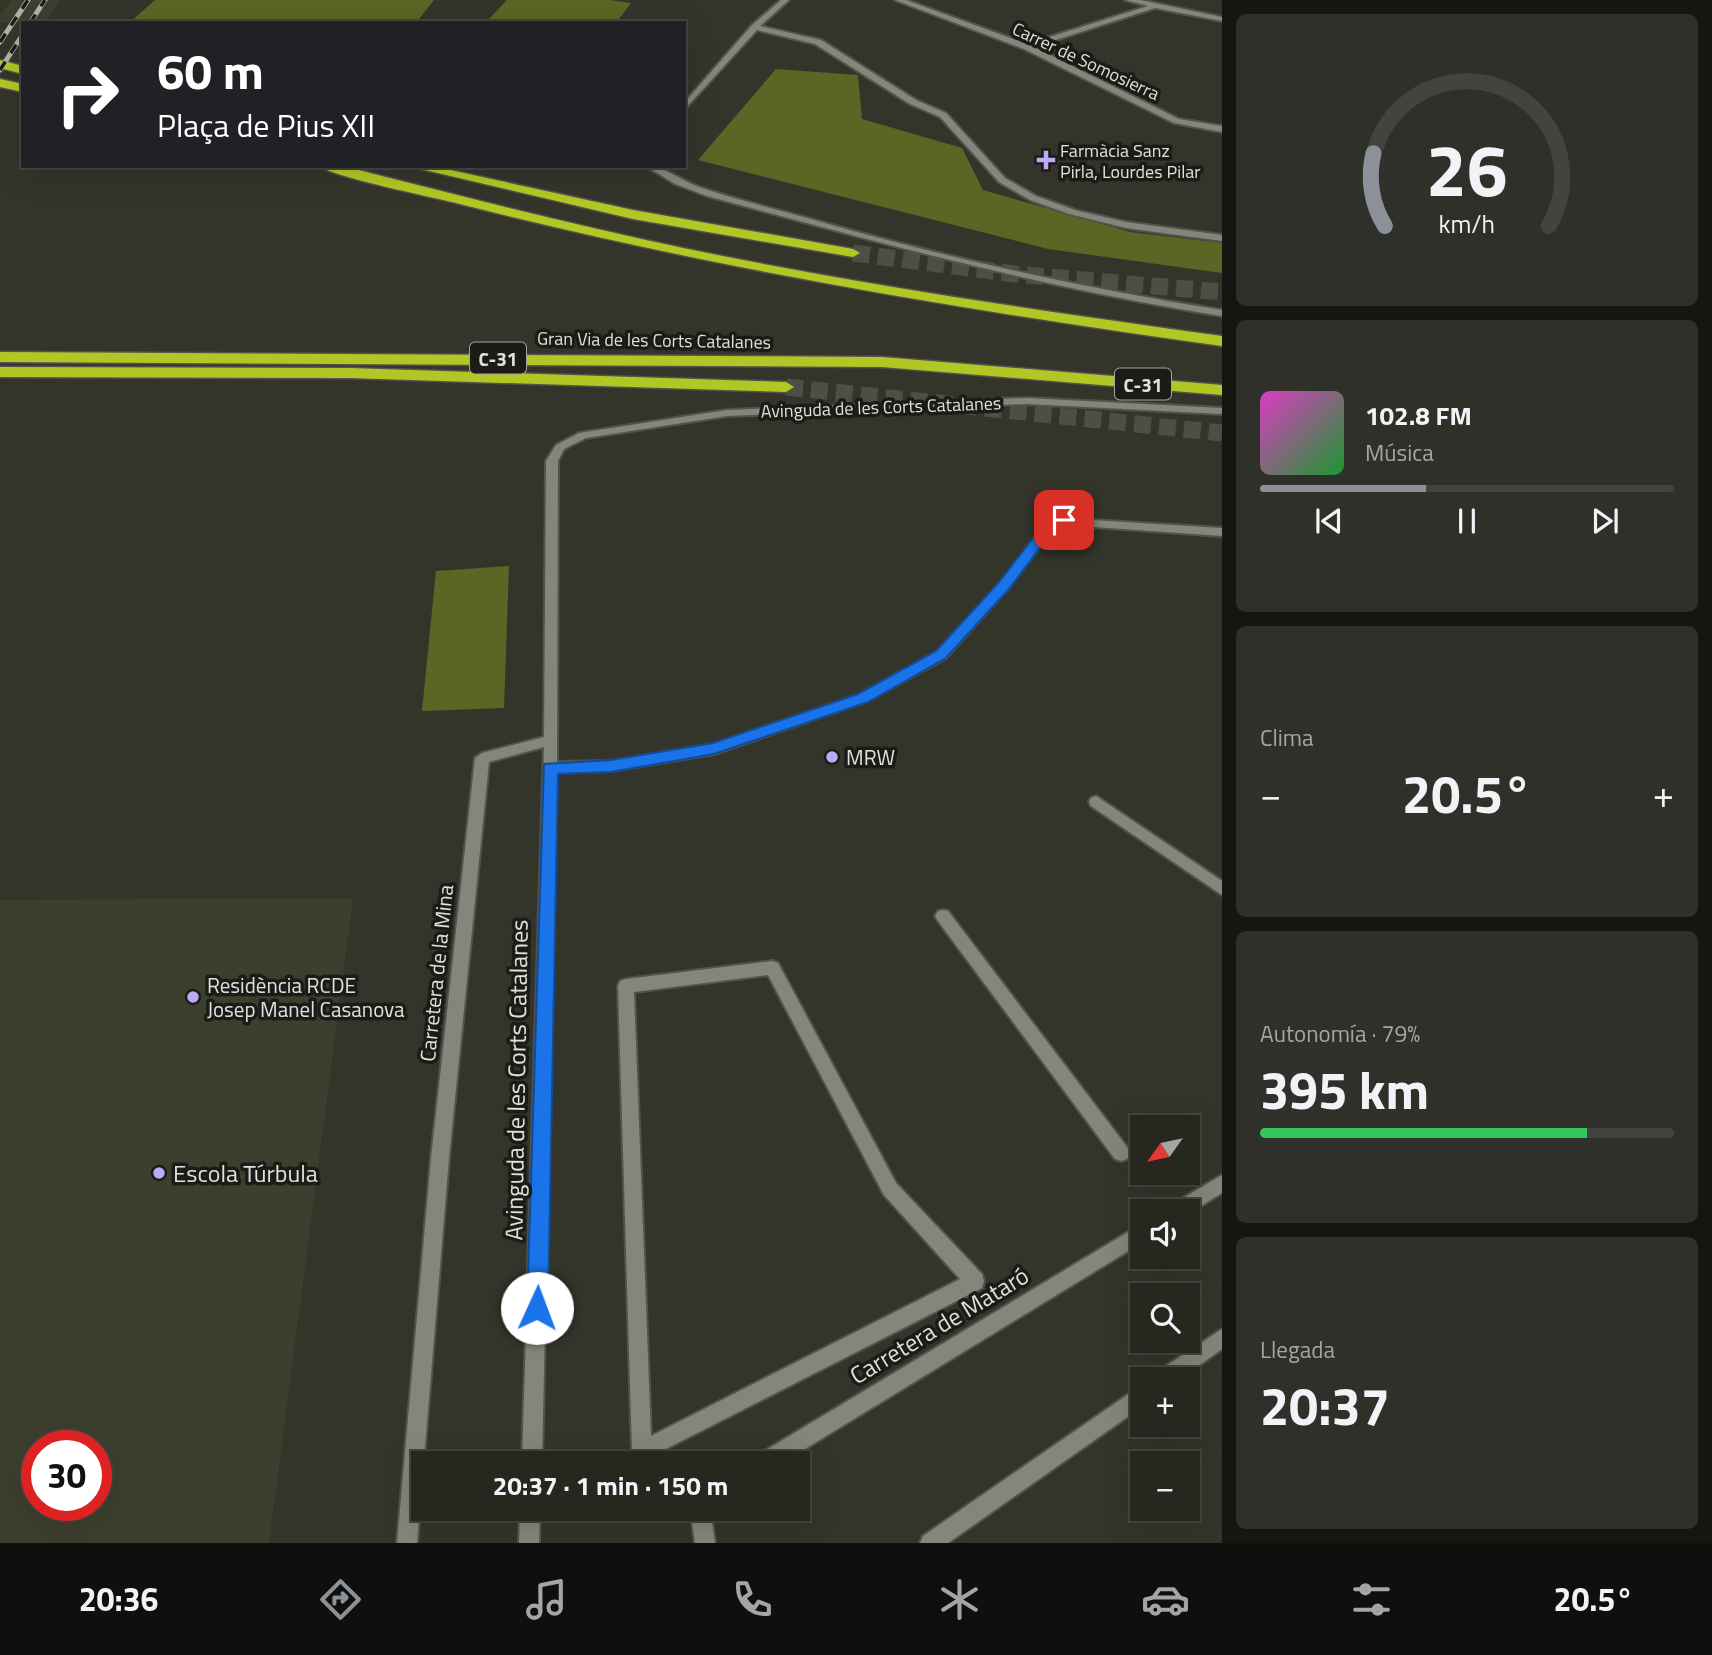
<!DOCTYPE html>
<html lang="es">
<meta charset="utf-8">
<style>
:root{--surface:#262820;--page:#2e3029;--text:#f1f3f6;--muted:#a4a6a5;--line:#42443e;--accent:#8c9099}
body{margin:0;font-family:"Titillium Web",sans-serif;background:var(--page);color:var(--text);height:100vh;display:flex;flex-direction:column;font-size:26px;white-space:nowrap}
*{box-sizing:border-box;margin:0}
p{font-size:23px;color:var(--muted)}
.icon{flex:none;width:38px;height:38px;fill:none;stroke:currentColor;stroke-width:2;stroke-linecap:round;stroke-linejoin:round}
.map{position:relative;flex:1;overflow:hidden}
.drawer{display:flex;flex-direction:column;gap:14px;padding:14px;background:#151612;width:490px}
.drawer>*{flex:none}
.top-card{position:absolute;left:21px;top:21px;width:665px;height:147px;border-radius:0px;box-shadow:0 7px 28px #0002,0 0 0 2px var(--line);background:#202124;color:#fff;overflow:hidden}
.needle{width:46px;rotate:237deg}
.tools{position:absolute;left:1130px;top:1115px;display:grid;gap:14px}
.tools a{display:grid;place-items:center;width:70px;height:70px;border-radius:0px;background:var(--surface);box-shadow:0 7px 28px #0002,0 0 0 2px var(--line);font-size:35px}
.speed{position:absolute;left:21px;top:1430px;display:flex;gap:14px;font-size:35px;font-weight:700;text-align:center}
.speed>*{display:grid;place-content:center;width:91px;height:91px;border-radius:50%;background:var(--surface);box-shadow:0 7px 28px #0002,0 0 0 2px var(--line);line-height:1}
.speed .limit{border:10px solid #d22;background:#fff;color:#111}
.pin{position:absolute;display:grid;place-items:center;width:60px;height:60px;color:#fff;margin:-30px;border-radius:14px;box-shadow:0 4px 10px #0006}
.me{position:absolute;width:77px;margin:-38px;rotate:2deg;stroke-linejoin:round;filter:drop-shadow(0 0 5px #0008)}
.turn{display:flex;align-items:center;gap:24px;height:147px;padding:0 21px;font-size:32px}
.turn .icon{width:91px;height:91px;stroke-width:2.5}
.turn b{display:block;font-size:49px;line-height:60px}
.big{font-size:52px;font-weight:700;line-height:1.1}
.drawer .card{flex:1;display:flex;flex-direction:column;justify-content:center;gap:10px;min-width:0;padding:0 24px;border-radius:10px;background:var(--page)}
.drawer .dial{align-items:center;gap:0}
.dial svg{height:182px;overflow:visible;fill:none;stroke:var(--line);stroke-width:7;stroke-linecap:round;text-anchor:middle}
.dial text{fill:var(--text);stroke:none}
.song{display:flex;align-items:center;gap:21px}
.cover{width:84px;height:84px;border-radius:10px;background:linear-gradient(135deg,hsl(310 70% 55%),hsl(130 70% 35%))}
.played{height:7px;border-radius:4px;background:linear-gradient(90deg,var(--accent) 40%,var(--line) 40%)}
.keys{display:flex;justify-content:space-around;direction:ltr}
.heat{display:flex;justify-content:space-between;align-items:center;font-size:38px;direction:ltr}
.charge{height:10px;border-radius:5px;background:linear-gradient(90deg,#34c759 79%,var(--line) 0)}
.trip{position:absolute;left:411px;top:1451px;width:399px;height:70px;border-radius:0px;background:var(--surface);box-shadow:0 7px 28px #0002,0 0 0 2px var(--line);font-weight:700;line-height:70px;text-align:center}
.dock{display:flex;height:112px;justify-content:space-around;align-items:center;background:#0f100d;color:var(--muted)}
.dock .icon{width:49px;height:49px}
.dock .on{color:var(--accent)}
.dock b{font-size:32px;color:var(--text)}
main{display:flex;flex:1;min-height:0}
.map>svg:first-child{display:block}
.built{fill:#3c3f2e;fill-rule:evenodd}
.green{fill:#5b6524}
.lines{fill:none;stroke-linecap:round;stroke-linejoin:round}
.highway-tunnel{stroke:#4d4f45;stroke-width:17;stroke-dasharray:17 8;stroke-linecap:butt}
.lane-casing{stroke:#52544b;stroke-width:4}
.street-casing{stroke:#52544b;stroke-width:4}
.highway-casing{stroke:#52544b;stroke-width:3}
.lane{fill:#83867a;fill-rule:evenodd}
.street{fill:#83867a;fill-rule:evenodd}
.highway{fill:#b2c724;fill-rule:evenodd}
.rail-casing{stroke:#b0b2aa;stroke-width:5}
.rail{stroke:#1b1c18;stroke-width:3.5;stroke-dasharray:10;stroke-linecap:butt}
.route{fill:#1a73e8;stroke:#114b97;stroke-width:2}
.poi-dot{fill:#bfa9f4;stroke:#1b1c18;stroke-width:2.5}
.labels{text-anchor:middle;dominant-baseline:central;stroke-width:7;stroke-linejoin:round;paint-order:stroke}
.far-street-label{font-size:18px;fill:#dfe1da;stroke:#1b1c18}
.far-poi-label{font-size:18px;fill:#dfe1da;stroke:#1b1c18;text-anchor:start}
.shield{fill:#1b1c18;stroke:#a4a6a0;stroke-width:2}
.shield-label{font-size:19px;font-weight:bold;fill:#dfe1da}
.poi-label{font-size:21px;fill:#dfe1da;stroke:#1b1c18;text-anchor:start}
.street-label{font-size:21px;fill:#dfe1da;stroke:#1b1c18}
.near-street-label{font-size:24px;fill:#dfe1da;stroke:#1b1c18}
.near-poi-label{font-size:24px;fill:#dfe1da;stroke:#1b1c18;text-anchor:start}
</style>
<main>
<div class="map">
<svg width="1222" height="1543" viewBox="0 0 1222 1543">
<rect width="100%" height="100%" fill="#33352b"/>
<g class="built">
<polygon points="11,0 60,0 46,22 0,23 0,16"/>
<path d="M353,898L269,1543H0V900ZM37,1446H96V1505H37Z"/>
</g>
<g class="green">
<polygon points="155,0 434,0 416,23 129,23"/>
<polygon points="507,0 610,0 631,3 616,23 485,23"/>
<polygon points="776,69 858,75 862,119 962,148 983,190 1130,232 1222,243 1222,273 1048,249 698,160"/>
<polygon points="509,566 504,708 422,711 436,571"/>
</g>
<g class="lines">
<g class="highway-tunnel">
<polyline points="853,253 1015,274 1222,292"/>
<polyline points="786,387 1222,433"/>
</g>
<g class="lane-casing">
<g id="lane">
<polygon points="1222,1175 1222,1193 1188,1214 1188,1211 1168,1211 1171,1205"/>
<polygon points="1143,1223 1143,1242 782,1463 753,1463 756,1456"/>
<polygon points="690,1508 710,1508 715,1543 695,1543"/>
</g>
</g>
<g class="street-casing">
<g id="street">
<polygon points="781,0 789,0 760,26 821,40 916,100 946,113 1005,178 1036,196 1075,210 1126,222 1222,235 1222,241 1126,228 1069,214 1030,200 999,182 940,117 910,104 815,44 757,30 684,110 684,103 752,25"/>
<polygon points="895,0 906,0 1027,44 1148,6 1125,0 1140,0 1222,17 1222,21 1155,8 1034,47 1179,119 1222,126 1222,132 1174,123 1024,49"/>
<path d="M646,166C664,166 682,181 699,187C743,202 788,212 832,225C961,261 1090,289 1222,310V316C1045,288 879,243 707,196L675,184Z"/>
<polygon points="1027,398 1222,408 1222,414 1027,404 727,416 586,438 564,449 558,461 557,762 611,761 713,744 858,695 936,652 1000,583 1040,530 1060,518 1222,528 1222,536 1066,525 1048,536 1008,589 946,658 868,701 714,754 611,771 557,773 542,1463 522,1463 544,747 489,762 449,1158 417,1543 397,1543 431,1158 475,758 482,753 544,737 546,461 556,445 579,433 727,410"/>
<polygon points="1096,796 1222,881 1222,895 1091,806 1089,802 1091,798"/>
<polygon points="943,910 948,911 1127,1147 1130,1153 1127,1159 1121,1161 1115,1159 938,921 935,916 938,911"/>
<path d="M772,961L778,963L896,1183L982,1274L984,1281L982,1288L642,1461L635,1458L632,1451L618,986L620,981L626,979ZM768,975L884,1195L960,1279L651,1436L634,992Z"/>
<polygon points="1222,1329 1222,1349 1180,1379 1154,1379 1157,1372"/>
<polygon points="1143,1384 1143,1406 948,1543 920,1543 923,1536"/>
<polygon points="520,1508 540,1508 539,1543 519,1543"/>
</g>
</g>
<g class="highway-casing">
<g id="highway">
<polygon points="0,60 23,66 23,74 0,68"/>
<polygon points="0,79 23,84 23,92 0,87"/>
<path d="M320,166H343C456,195 569,224 683,248C861,285 1042,311 1222,336V346C963,310 705,267 452,202C428,196 333,177 320,166Z"/>
<polygon points="408,166 432,166 633,210 853,249 860,253 853,257 633,219"/>
<polygon points="0,352 882,357 1222,385 1222,395 882,367 0,362"/>
<polygon points="0,367 350,368 786,382 794,387 786,392 350,378 0,377"/>
</g>
</g>
<use href="#lane" class="lane"/>
<use href="#street" class="street"/>
<use href="#highway" class="highway"/>
<g class="rail-casing">
<g id="rail">
<polyline points="30,23 45,0"/>
<polyline points="0,42 28,0"/>
<polyline points="0,70 23,34"/>
</g>
</g>
<use href="#rail" class="rail"/>
</g>
<polygon class="route" points="1064,516 1070,520 1068,524 1049,536 1009,589 946,658 868,702 714,754 611,772 558,774 548,1308 545,1316 537,1319 530,1316 527,1308 544,764 611,760 713,743 858,694 936,651 999,582 1040,529"/>
<g class="poi-dot">
<path d="M1042.5 149.5h7v7h7v7h-7v7h-7v-7h-7v-7h7z"/>
<circle cx="832" cy="757" r="7"/>
<circle cx="193" cy="997" r="7"/>
<circle cx="159" cy="1173" r="7"/>
</g>
<g class="labels">
<g class="far-street-label">
<text transform="translate(1086 61) rotate(25)">Carrer de Somosierra</text>
<text transform="translate(654 340) rotate(1)">Gran Via de les Corts Catalanes</text>
<text transform="translate(881 407) rotate(-2)">Avinguda de les Corts Catalanes</text>
</g>
<g class="far-poi-label">
<text x="1060" y="150">Farmàcia Sanz<tspan x="1060" dy="21">Pirla, Lourdes Pilar</tspan></text>
</g>
<g class="shield">
<rect x="470" y="342.5" width="56" height="31" rx="5"/>
<rect x="1115" y="368.5" width="56" height="31" rx="5"/>
</g>
<g class="shield-label">
<text x="498" y="358">C-31</text>
<text x="1143" y="384">C-31</text>
</g>
<g class="poi-label">
<text x="846" y="757">MRW</text>
<text x="207" y="985">Residència RCDE<tspan x="207" dy="24">Josep Manel Casanova</tspan></text>
</g>
<g class="street-label">
<text transform="translate(436 973) rotate(-84)">Carretera de la Mina</text>
</g>
<g class="near-street-label">
<text transform="translate(516 1080) rotate(-89)">Avinguda de les Corts Catalanes</text>
<text transform="translate(939 1325) rotate(-31)">Carretera de Mataró</text>
</g>
<g class="near-poi-label">
<text x="173" y="1173">Escola Túrbula</text>
</g>
</g>
</svg>
<div class="tools">
<a><svg class="needle" viewBox="-14 -14 28 28"><path d="M0-13l5 13h-10z" fill="#e53935"/><path d="M0 13l5-13h-10z" fill="#a4a6a5"/></svg></a>
<a><svg class="icon" aria-label="sound" viewBox="0 0 24 24"><path d="M4 9h4l5-4v14l-5-4H4zM17 9q2 3 0 6"/></svg></a>
<a><svg class="icon" aria-label="search" viewBox="0 0 24 24"><circle cx="10" cy="10" r="6"/><path d="M15 15l6 6"/></svg></a>
<a>+</a>
<a>−</a>
</div>
<div class="speed"><div class="limit">30</div></div>
<div class="pin" style="left:1064px;top:520px;background:#d93025"><svg class="icon" aria-label="arrive" viewBox="0 0 24 24"><path d="M6 21V4h12l-3 4 3 4H6"/></svg></div>
<svg class="me" style="left:537px;top:1308px" viewBox="-20 -20 40 40"><circle r="19" fill="#fff"/><path d="M0-13L10 11 0 6-10 11z" fill="#1a73e8"/></svg>
<div class="trip">20:37 · 1 min · 150 m</div>
<div class="top-card">
<div class="turn"><svg class="icon" aria-label="right" viewBox="0 0 24 24"><path d="M7 20v-9h11M14 6l5 5-5 5"/></svg><div><b>60 m</b>Plaça de Pius XII</div></div>
</div>
</div>
<section class="drawer">
<div class="card dial"><svg viewBox="0 0 100 80">
<path d="M14 69A42 42 0 1 1 86 69"/>
<path d="M14 69A42 42 0 0 1 9 37" stroke="#8c9099"/>
<text x="50" y="56" font-size="32" font-weight="700">26</text>
<text x="50" y="72" font-size="11">km/h</text>
</svg></div>
<div class="card">
<div class="song"><i class="cover"></i><div><b>102.8 FM</b><p>Música</p></div></div>
<div class="played"></div>
<div class="keys"><svg class="icon" aria-label="previous" viewBox="0 0 24 24"><path d="M18 5L8 12l10 7zM5 5v14"/></svg><svg class="icon" aria-label="pause" viewBox="0 0 24 24"><path d="M8 5v14M16 5v14"/></svg><svg class="icon" aria-label="next" viewBox="0 0 24 24"><path d="M6 5l10 7-10 7zM19 5v14"/></svg></div>
</div>
<div class="card"><p>Clima</p>
<div class="heat"><a>−</a><b class="big">20.5°</b><a>+</a></div>
</div>
<div class="card"><p>Autonomía · 79%</p><b class="big">395 km</b><div class="charge"></div></div>
<div class="card"><p>Llegada</p><b class="big">20:37</b></div>
</section>
</main>
<nav class="dock">
<b>20:36</b>
<svg class="icon on" aria-label="directions" viewBox="0 0 24 24"><path d="M12 3l9 9-9 9-9-9zM9 14v-3h6M13 9l2 2-2 2"/></svg>
<svg class="icon" aria-label="music" viewBox="0 0 24 24"><path d="M9 18V5l10-2v13"/><circle cx="6" cy="18" r="3"/><circle cx="16" cy="16" r="3"/></svg>
<svg class="icon" aria-label="phone" viewBox="0 0 24 24"><path d="M5 4h4l2 5-3 2q2 4 5 5l2-3 5 2v4C11 20 4 13 5 4z"/></svg>
<svg class="icon" aria-label="climate" viewBox="0 0 24 24"><path d="M12 3v18M4 7l16 10M4 17L20 7"/></svg>
<svg class="icon" aria-label="car" viewBox="0 0 24 24"><path d="M5 17H2v-5l4-1 3-4h7l3 4 3 1v5h-3M9 17h6M6 11h13"/><circle cx="7" cy="17" r="2"/><circle cx="17" cy="17" r="2"/></svg>
<svg class="icon" aria-label="filters" viewBox="0 0 24 24"><path d="M4 7h16M4 17h16"/><circle cx="9" cy="7" r="2"/><circle cx="15" cy="17" r="2"/></svg>
<b>20.5°</b>
</nav>
